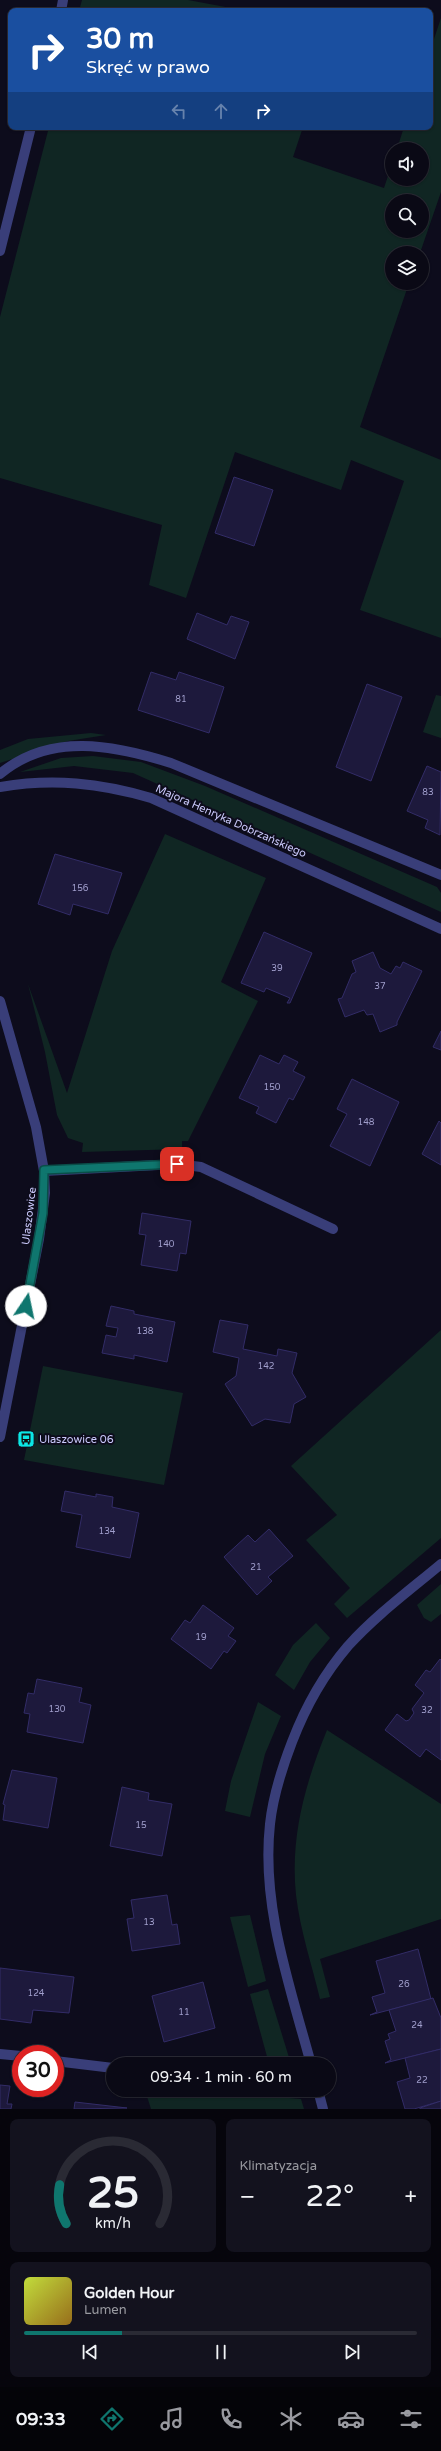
<!DOCTYPE html>
<html lang="pl">
<meta charset="utf-8">
<style>
:root{--surface:#0a0915;--page:#13121e;--text:#f1f3f6;--muted:#999aa0;--line:#2a2a34;--accent:#0f766e}
body{margin:0;font-family:"Varela Round",sans-serif;background:var(--page);color:var(--text);height:100vh;display:flex;flex-direction:column;font-size:15px;white-space:nowrap}
*{box-sizing:border-box;margin:0}
p{font-size:13px;color:var(--muted)}
.icon{flex:none;width:22px;height:22px;fill:none;stroke:currentColor;stroke-width:2;stroke-linecap:round;stroke-linejoin:round}
.map{position:relative;height:2109px;overflow:hidden}
.details{display:flex;flex-direction:column;gap:10px;padding:10px;background:#06050c;flex:1}
.details>*{flex:none}
.top-card{position:absolute;left:8px;top:8px;width:425px;height:122px;border-radius:8px;box-shadow:0 1px 3px #0004,0 0 0 1px var(--line);background:#1a4fa0;color:#fff;overflow:hidden}
.fabs{position:absolute;left:385px;top:142px;display:grid;gap:8px}
.fabs a{display:grid;place-items:center;width:44px;height:44px;border-radius:50%;background:var(--surface);box-shadow:0 1px 3px #0004,0 0 0 1px var(--line);font-size:20px}
.speed{position:absolute;left:12px;top:2045px;display:flex;gap:8px;font-size:20px;font-weight:700;text-align:center}
.speed>*{display:grid;place-content:center;width:52px;height:52px;border-radius:50%;background:var(--surface);box-shadow:0 1px 3px #0004,0 0 0 1px var(--line);line-height:1}
.speed .limit{border:6px solid #d22;background:#fff;color:#111}
.pin{position:absolute;display:grid;place-items:center;width:34px;height:34px;color:#fff;margin:-17px;border-radius:8px;box-shadow:0 2px 6px #0006}
.me{position:absolute;width:44px;margin:-22px;rotate:11deg;stroke-linejoin:round;filter:drop-shadow(0 0 3px #0008)}
.turn{display:flex;align-items:center;gap:14px;height:84px;padding:0 12px;font-size:18px}
.turn .icon{width:52px;height:52px;stroke-width:2.5}
.turn b{display:block;font-size:28px;line-height:34px}
.lanes{display:flex;align-items:center;height:38px;padding:0 12px;background:#0003;justify-content:center;gap:20px;direction:ltr}
.lanes .off{opacity:.35}
.big{font-size:30px;font-weight:600;line-height:1.1}
.details .widget{flex:1;display:flex;flex-direction:column;justify-content:center;gap:6px;min-width:0;padding:0 14px;border-radius:8px;background:var(--page)}
.details .dial{align-items:center;gap:0}
.dial svg{height:104px;overflow:visible;fill:none;stroke:var(--line);stroke-width:7;stroke-linecap:round;text-anchor:middle}
.dial text{fill:var(--text);stroke:none}
.song{display:flex;align-items:center;gap:12px}
.cover{width:48px;height:48px;border-radius:6px;background:linear-gradient(135deg,hsl(70 70% 55%),hsl(40 70% 35%))}
.played{height:4px;border-radius:2px;background:linear-gradient(90deg,var(--accent) 25%,var(--line) 25%)}
.keys{display:flex;justify-content:space-around;direction:ltr}
.heat{display:flex;justify-content:space-between;align-items:center;font-size:22px;direction:ltr}
.details .tiles{flex:1;display:grid;gap:10px;grid-template-columns:1fr 1fr}
.widget:last-child{grid-column:span 2}
.trip{position:absolute;left:106px;top:2057px;width:230px;height:40px;border-radius:20px;background:var(--surface);box-shadow:0 1px 3px #0004,0 0 0 1px var(--line);font-weight:600;line-height:40px;text-align:center}
.tab-bar{display:flex;height:64px;justify-content:space-around;align-items:center;background:#040408;color:var(--muted)}
.tab-bar .icon{width:28px;height:28px}
.tab-bar .active{color:var(--accent)}
.tab-bar b{font-size:18px;color:var(--text)}
.map>svg:first-child{display:block}
.green{fill:#102623;fill-rule:evenodd}
.building{fill:#1d193c;stroke:#322c67}
.lines{fill:none;stroke-linecap:round;stroke-linejoin:round}
.lane{stroke:#393e79;stroke-width:10}
.street{stroke:#393e79;stroke-width:10}
.route-casing{stroke:#0a4d48;stroke-width:10}
.route{stroke:#0f766e;stroke-width:7}
.labels{text-anchor:middle;dominant-baseline:central;stroke-width:4;stroke-linejoin:round;paint-order:stroke}
.number-label{font-size:9px;fill:#a09ecc}
.street-label{font-size:11px;fill:#cbcafc;stroke:#0d0c1c}
.poi-label{font-size:11px;fill:#cbcafc;stroke:#0d0c1c;text-anchor:start}
</style>
<div class="map">
<svg width="441" height="2109" viewBox="0 0 441 2109">
<rect width="100%" height="100%" fill="#0d0c1c"/>
<g class="green">
<polygon points="82,0 188,0 247,11 79,11"/>
<path d="M441,18V192L420,253H392V283H409L360,427L441,460V638L360,610L404,481L351,460L341,490L235,452L186,598L149,585L162,525L0,478V317L49,127H303L293,157L384,188L392,164V179H422V149H397L404,127H430V51ZM392,201H422V231H392Z"/>
<polygon points="436,695 441,696 441,738 423,732"/>
<polygon points="91,733 106,735 68,741 0,763 0,750 28,739"/>
<polygon points="93,756 141,762 205,786 437,887 441,893 441,912 133,773 74,766 20,772 61,758"/>
<polygon points="165,834 266,878 221,982 258,1001 188,1141 182,1141 182,1149 82,1152 83,1143 68,1138 57,1115 45,1052 28,984 67,1093 112,951"/>
<polygon points="441,1330 441,1538 347,1618 334,1604 350,1588 306,1540 337,1515 291,1466"/>
<polygon points="43,1366 183,1393 164,1485 24,1460"/>
<polygon points="441,1584 441,1614 431,1622 424,1618 417,1605"/>
<polygon points="316,1623 330,1638 310,1662 294,1690 275,1675 293,1645"/>
<polygon points="258,1702 281,1716 265,1754 250,1817 225,1811 231,1781"/>
<path d="M327,1730L441,1804V1919L320,1959L330,1997L320,1999C312,1965 300,1930 296,1895C290,1837 305,1784 327,1730Z"/>
<polygon points="250,1915 266,1981 248,1987 230,1917"/>
<polygon points="268,1989 291,2064 269,2064 250,1994"/>
<polygon points="145,2090 198,2090 301,2099 304,2109 151,2109"/>
</g>
<g class="building">
<polygon points="234,477 273,490 254,546 215,533"/>
<polygon points="197,613 227,625 231,616 249,622 235,659 187,639"/>
<polygon points="151,672 176,680 179,672 224,687 209,733 138,710"/>
<polygon points="367,684 402,697 371,781 336,767"/>
<polygon points="427,766 441,772 440,835 425,828 428,820 407,811"/>
<polygon points="55,854 122,873 108,914 73,904 70,915 38,904"/>
<polygon points="264,932 312,953 290,1003 287,1003 290,998 266,988 264,992 241,983"/>
<polygon points="373,952 380,968 391,974 396,966 400,968 403,962 422,971 397,1022 397,1025 380,1032 373,1014 367,1015 364,1010 345,1017 338,999 342,998 352,974 356,972 352,961"/>
<polygon points="441,1031 441,1050 433,1047"/>
<polygon points="260,1055 279,1064 284,1055 298,1062 293,1071 305,1077 293,1100 289,1098 276,1123 256,1113 259,1107 239,1098"/>
<polygon points="352,1079 399,1102 370,1166 330,1146 347,1114 337,1109"/>
<polygon points="439,1121 441,1123 441,1165 422,1154"/>
<polygon points="142,1213 191,1221 186,1254 180,1253 177,1271 141,1265 146,1235 139,1234"/>
<polygon points="111,1306 134,1311 134,1314 175,1322 167,1362 134,1355 134,1359 102,1353 106,1335 116,1337 118,1328 106,1326"/>
<polygon points="220,1320 248,1325 243,1349 277,1356 278,1349 297,1353 292,1373 306,1397 294,1404 290,1423 265,1419 252,1426 225,1384 236,1376 239,1358 213,1352"/>
<polygon points="65,1491 96,1497 96,1494 113,1497 112,1507 139,1513 130,1558 76,1547 82,1515 61,1511"/>
<polygon points="269,1529 293,1556 268,1577 272,1581 257,1595 224,1557 248,1535 255,1542"/>
<polygon points="203,1605 234,1628 228,1636 236,1641 227,1653 224,1651 211,1669 171,1639 185,1620 190,1623"/>
<polygon points="440,1659 441,1660 441,1760 426,1749 420,1757 385,1730 397,1714 406,1721 409,1720 414,1713 412,1709 424,1693 415,1685 426,1670 430,1672"/>
<polygon points="37,1679 82,1688 79,1702 91,1705 83,1743 27,1732 30,1714 24,1713 28,1693 34,1694"/>
<polygon points="12,1770 57,1778 48,1828 3,1820 5,1805 3,1804"/>
<polygon points="122,1787 149,1793 148,1800 172,1804 162,1856 110,1846"/>
<polygon points="167,1895 172,1925 177,1924 180,1944 132,1951 127,1919 134,1918 131,1900"/>
<polygon points="418,1949 431,1999 370,2015 377,2012 372,1997 385,1993 376,1961"/>
<polygon points="0,1968 74,1977 69,2013 33,2010 31,2023 0,2019"/>
<polygon points="203,1982 215,2028 164,2042 152,1996"/>
<polygon points="433,1998 441,2018 441,2049 385,2063 391,2060 385,2041 390,2039 388,2034 396,2031 389,2010"/>
<polygon points="441,2049 441,2101 414,2109 405,2109 397,2082 410,2078 405,2058"/>
<polygon points="0,2085 10,2086 7,2104 12,2104 11,2109 0,2109"/>
<polygon points="441,2101 441,2109 420,2109 420,2108"/>
<polygon points="75,2102 127,2108 74,2109"/>
</g>
<g class="lines">
<g class="lane">
<path d="M0,774C50,732 114,745 171,763L441,875"/>
<polyline points="44,1171 177,1164 201,1167 333,1229"/>
</g>
<g class="street">
<polyline points="61,11 63,0"/>
<polyline points="0,251 31,127"/>
<path d="M0,787C53,778 100,783 151,798L441,929"/>
<polyline points="0,1001 36,1127 44,1171 45,1193 39,1239 0,1437"/>
<polyline points="0,2054 21,2056"/>
<polyline points="55,2061 113,2068"/>
<path d="M311,2064C290,1986 261,1906 270,1824C273,1796 282,1768 292,1742C305,1708 324,1674 348,1646C376,1615 410,1590 441,1564"/>
<polyline points="296,2090 318,2093"/>
<polyline points="318,2090 323,2109"/>
</g>
</g>
<g class="lines">
<g class="route-casing">
<polyline id="route" points="26,1306 43,1213 44,1170 177,1164"/>
</g>
<use href="#route" class="route"/>
</g>
<defs>
<g id="bus-square" transform="scale(0.9)"><rect x="-9" y="-9" width="18" height="18" rx="4" fill="#0be8e6" stroke="#0d0c1c"/><path d="M-5-6H5V4H4V6H2V4H-2V6H-4V4H-5ZM-3.5-4V0h7V-4ZM-3.5 1.2v1.5H-2V1.2ZM2 1.2v1.5H3.5V1.2Z" fill="#111"/></g>
</defs>
<g fill-rule="evenodd">
<use href="#bus-square" x="26" y="1439"/>
</g>
<g class="labels">
<g class="number-label">
<text x="181" y="699">81</text>
<text x="428" y="792">83</text>
<text x="80" y="888">156</text>
<text x="277" y="968">39</text>
<text x="380" y="986">37</text>
<text x="272" y="1087">150</text>
<text x="366" y="1122">148</text>
<text x="166" y="1244">140</text>
<text x="145" y="1331">138</text>
<text x="266" y="1366">142</text>
<text x="107" y="1531">134</text>
<text x="256" y="1567">21</text>
<text x="201" y="1637">19</text>
<text x="57" y="1709">130</text>
<text x="427" y="1710">32</text>
<text x="141" y="1825">15</text>
<text x="149" y="1922">13</text>
<text x="404" y="1984">26</text>
<text x="36" y="1993">124</text>
<text x="184" y="2012">11</text>
<text x="417" y="2025">24</text>
<text x="422" y="2080">22</text>
</g>
<g class="street-label">
<text transform="translate(231 821) rotate(24)">Majora Henryka Dobrzańskiego</text>
<text transform="translate(29 1216) rotate(-83)">Ulaszowice</text>
</g>
<g class="poi-label">
<text x="39" y="1439">Ulaszowice 06</text>
</g>
</g>
</svg>
<div class="fabs">
<a><svg class="icon" aria-label="sound" viewBox="0 0 24 24"><path d="M4 9h4l5-4v14l-5-4H4zM17 9q2 3 0 6"/></svg></a>
<a><svg class="icon" aria-label="search" viewBox="0 0 24 24"><circle cx="10" cy="10" r="6"/><path d="M15 15l6 6"/></svg></a>
<a><svg class="icon" aria-label="layers" viewBox="0 0 24 24"><path d="M12 4l9 5-9 5-9-5zM3 14l9 5 9-5"/></svg></a>
</div>
<div class="speed"><div class="limit">30</div></div>
<div class="pin" style="left:177px;top:1164px;background:#d93025"><svg class="icon" aria-label="arrive" viewBox="0 0 24 24"><path d="M6 21V4h12l-3 4 3 4H6"/></svg></div>
<svg class="me" style="left:26px;top:1306px" viewBox="-20 -20 40 40"><circle r="19" fill="#fff"/><path d="M0-13L10 11 0 6-10 11z" fill="#0f766e"/></svg>
<div class="trip">09:34 · 1 min · 60 m</div>
<div class="top-card">
<div class="turn"><svg class="icon" aria-label="right" viewBox="0 0 24 24"><path d="M7 20v-9h11M14 6l5 5-5 5"/></svg><div><b>30 m</b>Skręć w prawo</div></div>
<div class="lanes"><svg class="icon off" aria-label="left" viewBox="0 0 24 24"><path d="M17 20v-9H6M10 6l-5 5 5 5"/></svg><svg class="icon off" aria-label="ahead" viewBox="0 0 24 24"><path d="M12 20V5M6 11l6-6 6 6"/></svg><svg class="icon" aria-label="right" viewBox="0 0 24 24"><path d="M7 20v-9h11M14 6l5 5-5 5"/></svg></div>
</div>
</div>
<section class="details">
<div class="tiles">
<div class="widget dial"><svg viewBox="0 0 100 80">
<path d="M14 69A42 42 0 1 1 86 69"/>
<path d="M14 69A42 42 0 0 1 9 39" stroke="#0f766e"/>
<text x="50" y="56" font-size="32" font-weight="700">25</text>
<text x="50" y="72" font-size="11">km/h</text>
</svg></div>
<div class="widget"><p>Klimatyzacja</p>
<div class="heat"><a>−</a><b class="big">22°</b><a>+</a></div>
</div>
<div class="widget">
<div class="song"><i class="cover"></i><div><b>Golden Hour</b><p>Lumen</p></div></div>
<div class="played"></div>
<div class="keys"><svg class="icon" aria-label="previous" viewBox="0 0 24 24"><path d="M18 5L8 12l10 7zM5 5v14"/></svg><svg class="icon" aria-label="pause" viewBox="0 0 24 24"><path d="M8 5v14M16 5v14"/></svg><svg class="icon" aria-label="next" viewBox="0 0 24 24"><path d="M6 5l10 7-10 7zM19 5v14"/></svg></div>
</div>
</div>
</section>
<nav class="tab-bar">
<b>09:33</b>
<svg class="icon active" aria-label="directions" viewBox="0 0 24 24"><path d="M12 3l9 9-9 9-9-9zM9 14v-3h6M13 9l2 2-2 2"/></svg>
<svg class="icon" aria-label="music" viewBox="0 0 24 24"><path d="M9 18V5l10-2v13"/><circle cx="6" cy="18" r="3"/><circle cx="16" cy="16" r="3"/></svg>
<svg class="icon" aria-label="phone" viewBox="0 0 24 24"><path d="M5 4h4l2 5-3 2q2 4 5 5l2-3 5 2v4C11 20 4 13 5 4z"/></svg>
<svg class="icon" aria-label="climate" viewBox="0 0 24 24"><path d="M12 3v18M4 7l16 10M4 17L20 7"/></svg>
<svg class="icon" aria-label="car" viewBox="0 0 24 24"><path d="M5 17H2v-5l4-1 3-4h7l3 4 3 1v5h-3M9 17h6M6 11h13"/><circle cx="7" cy="17" r="2"/><circle cx="17" cy="17" r="2"/></svg>
<svg class="icon" aria-label="filters" viewBox="0 0 24 24"><path d="M4 7h16M4 17h16"/><circle cx="9" cy="7" r="2"/><circle cx="15" cy="17" r="2"/></svg>
</nav>
